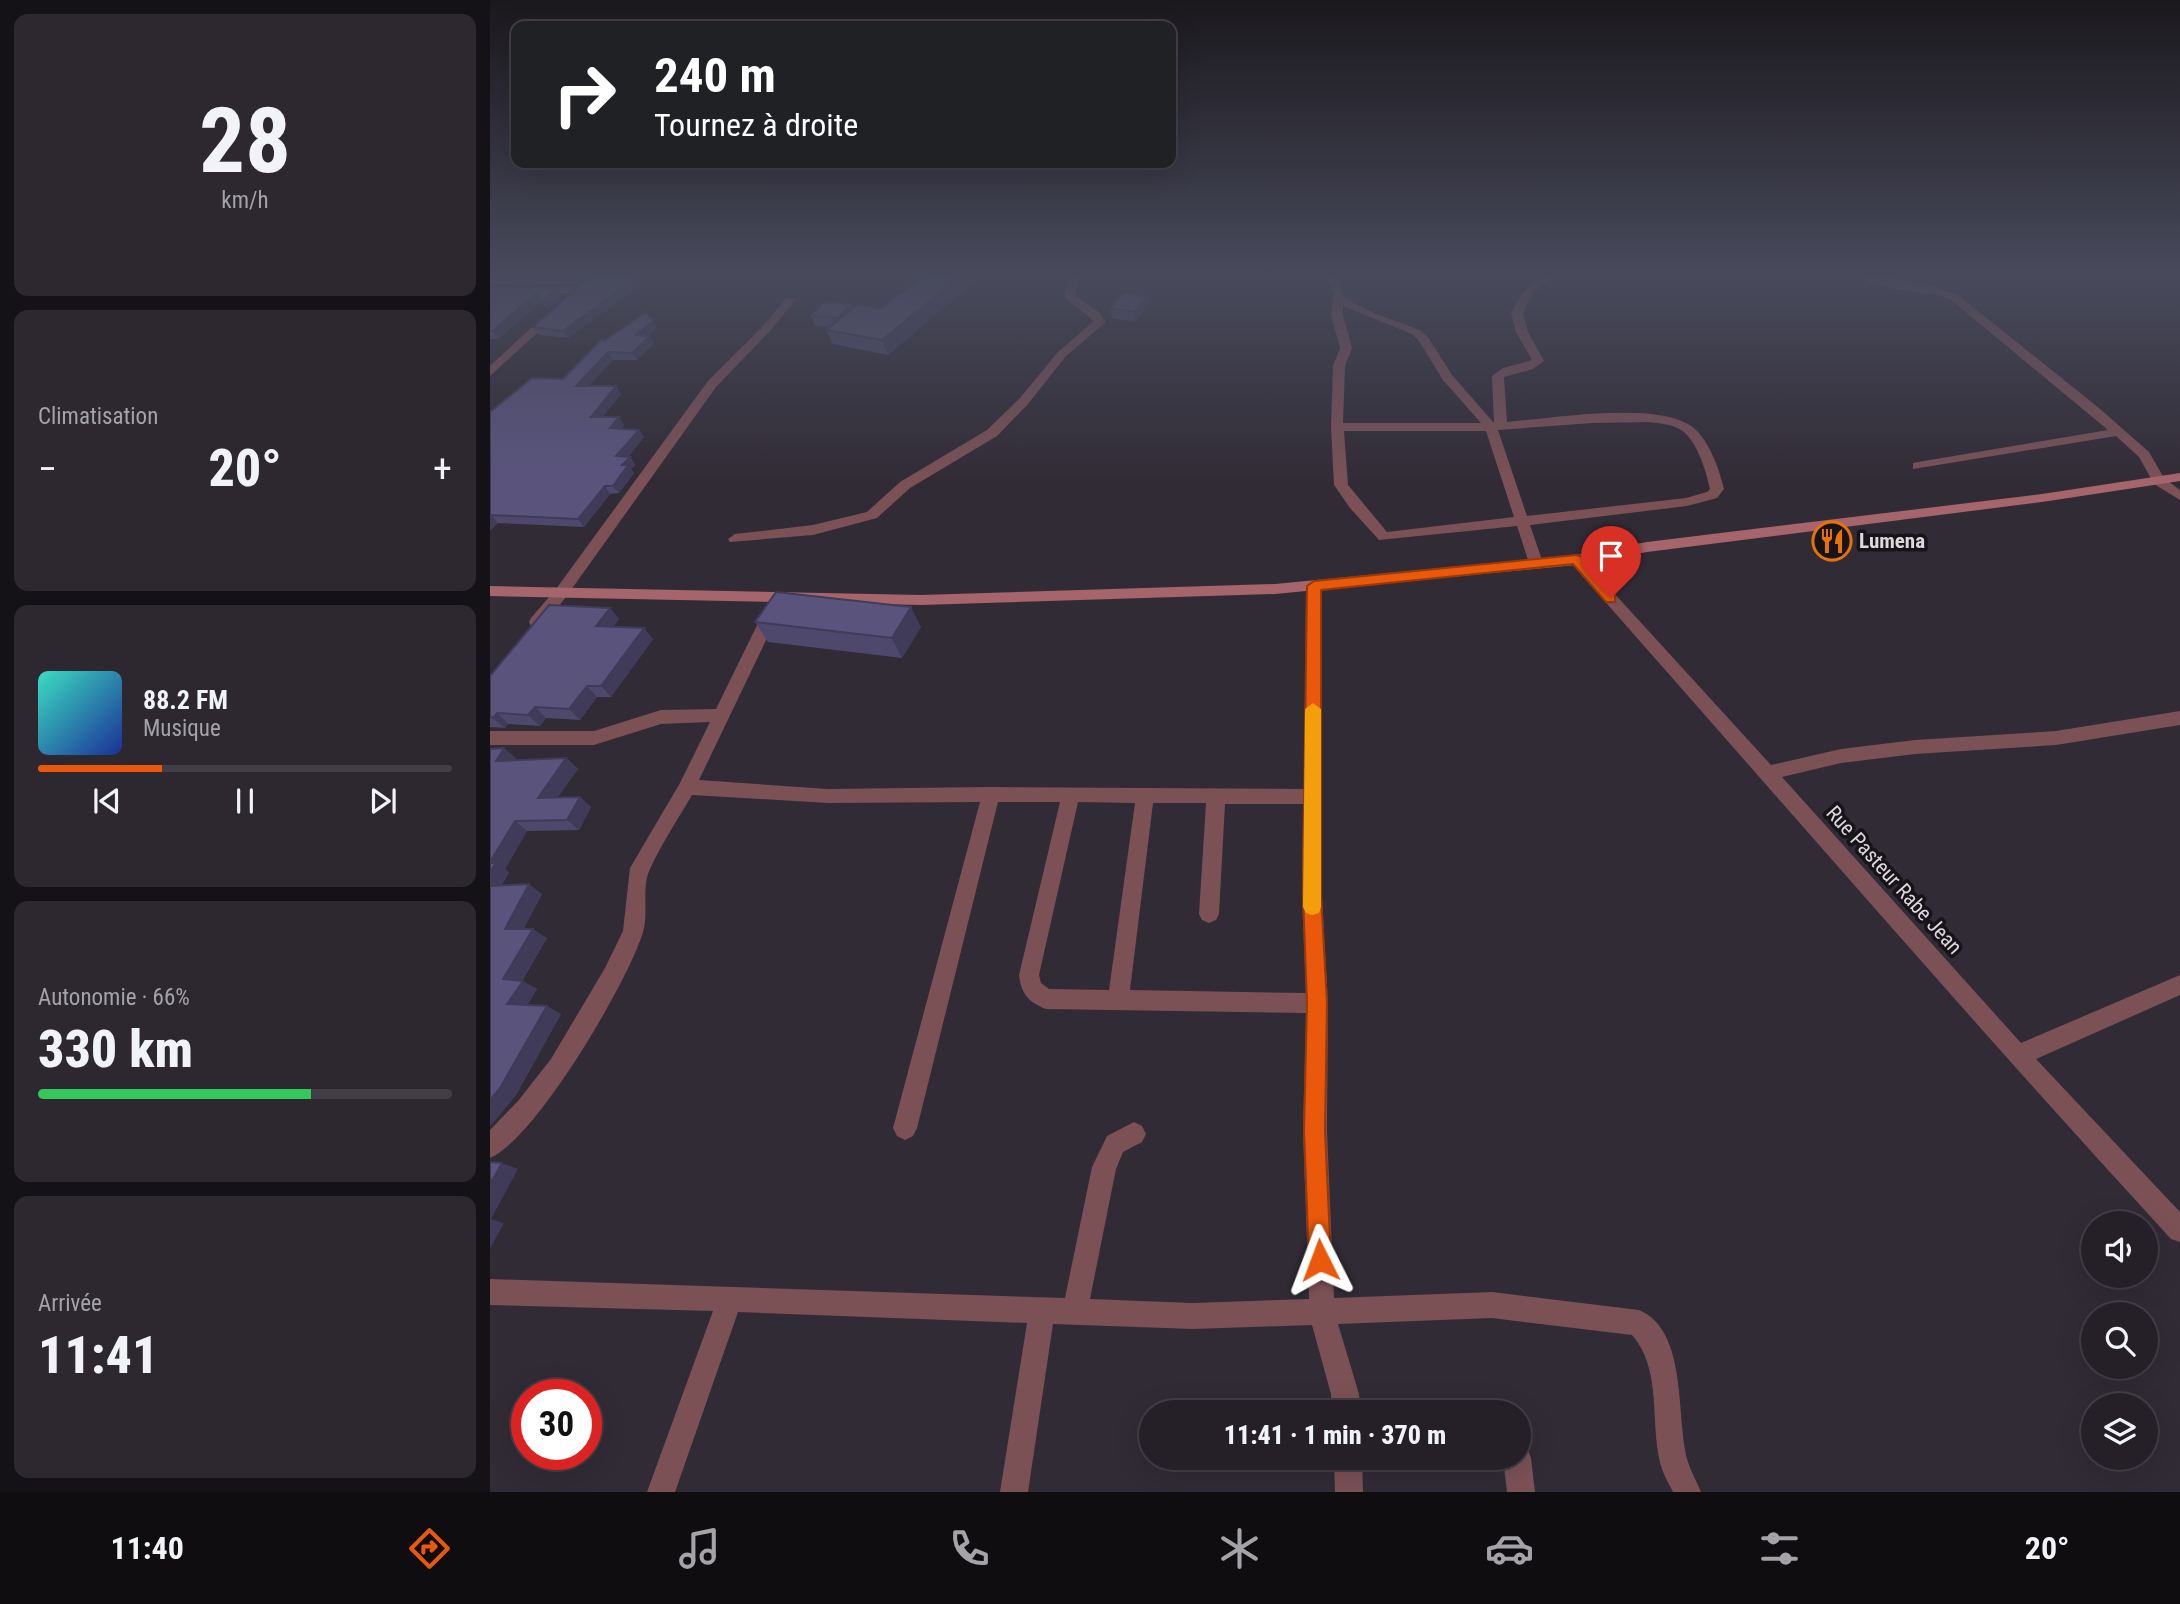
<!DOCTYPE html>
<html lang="fr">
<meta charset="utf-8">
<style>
:root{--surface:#252028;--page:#2d2830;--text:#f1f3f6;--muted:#a3a3a8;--line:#423e45;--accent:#ea580c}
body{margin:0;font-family:"Roboto Condensed",sans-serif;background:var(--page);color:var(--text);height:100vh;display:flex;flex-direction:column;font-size:26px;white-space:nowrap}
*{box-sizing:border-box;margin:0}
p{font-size:23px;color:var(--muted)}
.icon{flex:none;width:38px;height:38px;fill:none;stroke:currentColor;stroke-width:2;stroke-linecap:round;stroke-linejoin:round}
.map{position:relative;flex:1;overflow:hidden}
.panel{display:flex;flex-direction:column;gap:14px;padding:14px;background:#141216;width:490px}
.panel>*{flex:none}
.top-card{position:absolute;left:21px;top:21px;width:665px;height:147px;border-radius:14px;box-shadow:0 7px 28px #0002,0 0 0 2px var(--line);background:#202124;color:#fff;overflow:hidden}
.buttons{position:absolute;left:1591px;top:1211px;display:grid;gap:14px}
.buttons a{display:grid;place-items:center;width:77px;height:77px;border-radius:50%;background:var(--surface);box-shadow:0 7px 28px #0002,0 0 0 2px var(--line);font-size:35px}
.speed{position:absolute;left:21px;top:1379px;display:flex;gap:14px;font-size:35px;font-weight:700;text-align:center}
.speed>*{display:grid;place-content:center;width:91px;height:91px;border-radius:50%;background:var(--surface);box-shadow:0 7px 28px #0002,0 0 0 2px var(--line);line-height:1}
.speed .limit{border:10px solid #d22;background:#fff;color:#111}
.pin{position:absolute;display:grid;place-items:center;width:60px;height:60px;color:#fff;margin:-72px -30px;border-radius:50% 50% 50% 0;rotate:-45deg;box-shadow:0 0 7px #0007}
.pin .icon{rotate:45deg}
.me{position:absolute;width:77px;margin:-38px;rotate:357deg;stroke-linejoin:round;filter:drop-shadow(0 0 5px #0008)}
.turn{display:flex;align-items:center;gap:24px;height:147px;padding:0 28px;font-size:32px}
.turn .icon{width:91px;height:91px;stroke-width:2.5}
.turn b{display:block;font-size:49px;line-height:60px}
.big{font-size:52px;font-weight:800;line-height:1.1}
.panel .card{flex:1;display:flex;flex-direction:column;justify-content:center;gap:10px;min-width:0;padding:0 24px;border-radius:14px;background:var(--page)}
.panel .dial{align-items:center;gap:0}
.dial b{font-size:91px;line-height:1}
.song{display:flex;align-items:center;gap:21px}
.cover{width:84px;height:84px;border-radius:10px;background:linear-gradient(135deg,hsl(170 70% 55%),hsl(230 70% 35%))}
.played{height:7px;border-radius:4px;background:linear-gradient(90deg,var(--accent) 30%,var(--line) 30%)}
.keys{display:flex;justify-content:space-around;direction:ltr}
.heat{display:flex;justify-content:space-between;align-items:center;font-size:38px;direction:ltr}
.charge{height:10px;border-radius:5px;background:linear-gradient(90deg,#34c759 66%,var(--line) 0)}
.trip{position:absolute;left:649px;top:1400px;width:392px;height:70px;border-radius:35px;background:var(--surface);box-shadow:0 7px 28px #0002,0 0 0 2px var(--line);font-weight:800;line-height:70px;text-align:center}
.tab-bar{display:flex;height:112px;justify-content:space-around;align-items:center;background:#0f0d10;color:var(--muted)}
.tab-bar .icon{width:49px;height:49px}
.tab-bar .on{color:var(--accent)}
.tab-bar b{font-size:32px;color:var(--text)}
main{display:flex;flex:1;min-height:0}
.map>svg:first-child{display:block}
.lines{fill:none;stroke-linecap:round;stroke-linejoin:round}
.minor{fill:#7b5156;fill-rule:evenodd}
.secondary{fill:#a6646b;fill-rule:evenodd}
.wall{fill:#4d486c}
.shaded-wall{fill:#3f3b58}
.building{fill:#5a547d;stroke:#3f3b58;stroke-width:2}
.route{fill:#ea580c;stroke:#983908;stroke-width:2}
.slow{fill:#f59e0b}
.labels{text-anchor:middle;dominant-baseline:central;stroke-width:7;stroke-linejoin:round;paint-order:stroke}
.poi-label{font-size:21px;font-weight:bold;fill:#dcd8de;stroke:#171419;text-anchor:start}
.street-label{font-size:21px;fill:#dcd8de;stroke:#171419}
</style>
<main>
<section class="panel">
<div class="card dial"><b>28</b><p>km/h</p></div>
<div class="card"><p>Climatisation</p>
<div class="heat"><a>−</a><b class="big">20°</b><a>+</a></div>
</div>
<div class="card">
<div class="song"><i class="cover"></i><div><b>88.2 FM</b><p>Musique</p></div></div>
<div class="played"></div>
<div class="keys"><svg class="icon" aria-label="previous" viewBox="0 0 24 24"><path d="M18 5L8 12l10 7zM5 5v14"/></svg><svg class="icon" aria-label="pause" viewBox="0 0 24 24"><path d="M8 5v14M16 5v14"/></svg><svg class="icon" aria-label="next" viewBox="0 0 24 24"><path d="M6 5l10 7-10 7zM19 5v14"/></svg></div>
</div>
<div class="card"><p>Autonomie · 66%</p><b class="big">330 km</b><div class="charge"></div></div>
<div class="card"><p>Arrivée</p><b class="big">11:41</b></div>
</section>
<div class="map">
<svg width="1690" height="1492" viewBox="0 0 1690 1492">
<rect width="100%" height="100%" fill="#312b35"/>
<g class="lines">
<g class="minor">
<polygon points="578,275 590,275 585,296 609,312 616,322 576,356 538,404 507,436 420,488 387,518 323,535 240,542 238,539 245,534 323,525 377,512 410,482 497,430 530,398 568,352 604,321 574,297 580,278"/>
<path d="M832,275H843L849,281L854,298L884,313L930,330L938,337L962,375L1004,423L1002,376L1013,368L1042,360L1026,332L1021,313C1031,294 1041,275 1065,275L1043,292L1033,313L1038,332L1054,361L1043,369L1014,377L1017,422C1061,418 1161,402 1198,424C1218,435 1229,469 1234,489L1227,498L1197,506L1040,525L1053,563L1046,568L1039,563L1027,526L889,540L860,508L844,485L841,427L843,366L850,348L841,315L844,293L839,282ZM853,306L922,334L929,341L953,380L991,423H853L855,366L862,348L853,315ZM1158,422C1169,423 1181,424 1191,430C1207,440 1216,471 1220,489L1217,492L1196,498L1037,516L1008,430L1102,423ZM854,431H996L1024,517L897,532L858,485Z"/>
<path d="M1367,275C1388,273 1447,286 1468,295L1609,408L1659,452L1674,478L1690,490V500L1664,484L1649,457L1626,436L1423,469V463L1428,462L1618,430L1460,299C1432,288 1391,293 1367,275Z"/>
<polygon points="0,286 88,287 93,290 88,293 0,292"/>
<polygon points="296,298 305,300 282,329 226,387 76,597 53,626 41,626 39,622 41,618 66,589 218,381 274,325"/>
<polygon points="57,313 67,315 0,376 0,366"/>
<path d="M1086,555L1091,557L1281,765L1351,749L1425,740L1566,731L1690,711V725L1566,745L1425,754L1351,763L1292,777L1531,1043L1690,975V995L1546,1059L1690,1212V1242L1681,1239C1477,1017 1281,789 1081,563L1079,560Z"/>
<path d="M824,581L832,586V896L838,1003L837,1131L844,1298L1002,1292L1149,1310C1199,1331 1185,1419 1198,1462C1201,1472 1207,1482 1211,1492H1183C1178,1482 1172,1472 1170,1462C1160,1421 1172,1369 1142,1335L1002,1318L848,1324L869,1394L870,1412H842L841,1394L822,1325L703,1329L563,1324L538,1492H510L537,1323L248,1312L185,1492H157L223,1311L0,1305V1279L575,1298L602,1167L617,1136L644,1122L652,1126L656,1134L652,1142L633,1152L626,1169L600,1299L703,1303L819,1299L813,1131L816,1013L556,1009C538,1002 531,993 529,975L570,802H508L427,1128L423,1136L415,1140L407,1136L403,1128L490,802L338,803L202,795C188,819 172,843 160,869C151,888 159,911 153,932C139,980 46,1139 0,1158V1130L28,1101L61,1059L115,968L133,931L140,868L190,783L220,722L171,724L104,745H0V731H104L171,710L226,709L274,611L282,606L290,611L209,780L338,789L501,787L814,789L816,586ZM588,802L645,803L619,990L559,989L551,983L549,975ZM663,803H716L709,914L712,920L719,923L726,920L729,914L735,804H813L812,896L816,993L640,990Z"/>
<polygon points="1029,1445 1037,1448 1041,1458 1045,1492 1017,1492 1013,1458 1029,1458"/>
<polygon points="844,1458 872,1458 873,1492 845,1492"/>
</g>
<polygon class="secondary" points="1690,473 1690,481 1552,502 1157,552 1086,565 785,594 431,605 0,596 0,586 431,595 785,584 1086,555 1157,542 1552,494"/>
</g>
<g class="wall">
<polygon points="0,275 96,275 85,284 0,284"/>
<polygon points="102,275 136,275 134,276 148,276 152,284 78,338 49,335 43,327"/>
<polygon points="436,275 489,275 490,277 398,355 343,344 336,330 340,327 325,326 321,316 363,309 390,309"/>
<polygon points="0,287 72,296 58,309 51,302 8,339 0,339"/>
<polygon points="657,297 658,307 645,322 622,318 620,308"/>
<polygon points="167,328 158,336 160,336 164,343 147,360 123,360 98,386 131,394 112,417 129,417 134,425 131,429 149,430 154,437 138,457 140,457 145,465 141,469 144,473 129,493 120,494 94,527 8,523 0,531 0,412 73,379 114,341"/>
<polygon points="129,619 123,627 163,639 121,697 107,697 90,720 56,718 50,726 18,724 15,728 0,727 0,676"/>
<polygon points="265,622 431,627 412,658 278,642"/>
<polygon points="0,749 26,758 25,760 76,758 88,769 67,798 90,797 101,807 89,830 37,831 15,869 19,873 11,885 52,894 33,929 57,938 32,981 47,989 37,1005 71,1014 26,1095 0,1126"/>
</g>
<g class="shaded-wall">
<polygon points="83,275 96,275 85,284 80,277"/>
<polygon points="471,275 489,275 490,277 398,355 392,340"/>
<polygon points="148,276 152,284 78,338 73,331"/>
<polygon points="68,288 72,296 58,309 53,301"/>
<polygon points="46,294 51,302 8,339 2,331"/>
<polygon points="657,297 658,307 645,322 644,312"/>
<polygon points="361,304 365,314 352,327 348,318"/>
<polygon points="163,321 167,328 150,343 146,335"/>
<polygon points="160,336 164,343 147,360 142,353"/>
<polygon points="118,352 123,360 91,394 86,386"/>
<polygon points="126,386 131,394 106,425 101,417"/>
<polygon points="129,417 134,425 125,436 120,428"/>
<polygon points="149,430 154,437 132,464 126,456"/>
<polygon points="140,457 145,465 141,469 144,473 129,493 123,486 132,465"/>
<polygon points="115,486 120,494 94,527 88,519"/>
<polygon points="1,515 8,523 0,531 0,517"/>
<polygon points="421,607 431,627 412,658 402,638"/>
<polygon points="120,608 129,619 115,637 106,626"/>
<polygon points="154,628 163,639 121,697 111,686"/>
<polygon points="97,686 107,697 90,720 79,709"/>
<polygon points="45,707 56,718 50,726 38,715"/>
<polygon points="7,713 18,724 15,728 3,718"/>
<polygon points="14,748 26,758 18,771 6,761"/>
<polygon points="76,758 88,769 60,808 48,798"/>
<polygon points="90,797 101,807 89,830 77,820"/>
<polygon points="25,821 37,831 15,869 19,873 5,896 0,892 0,862"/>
<polygon points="39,884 52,894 29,938 15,929"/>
<polygon points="43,929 57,938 27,988 13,979"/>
<polygon points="33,981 47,989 32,1013 17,1004"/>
<polygon points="57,1006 71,1014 26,1095 0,1126 0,1100"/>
<polygon points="12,1163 28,1169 1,1219 14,1223 0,1249 0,1184"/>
</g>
<g class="building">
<polygon points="0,275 83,275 80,277 0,277"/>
<polygon points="102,275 125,275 123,276 148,276 73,331 43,327"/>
<polygon points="436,275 471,275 392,340 336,330 367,305 390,309"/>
<polygon points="0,287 68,288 53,301 46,294 2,331 0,331"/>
<polygon points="634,293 657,297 644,312 620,308"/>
<polygon points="334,302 361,304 348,318 321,316"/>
<polygon points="156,312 163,321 146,335 160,336 142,353 118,352 86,386 126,386 101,417 129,417 120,428 149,430 126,456 140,457 132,465 138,465 123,486 115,486 88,519 1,515 0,517 0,412 42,378 73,379 112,339 114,341"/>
<polygon points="286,592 421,607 402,638 265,622"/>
<polygon points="59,605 120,608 106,626 154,628 111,686 97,686 79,709 45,707 38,715 7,713 3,718 0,717 0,676"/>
<polygon points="14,748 6,761 76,758 48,798 90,797 77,820 25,821 0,862 0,749"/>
<polygon points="0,863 6,863 0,872"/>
<polygon points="39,884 15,929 43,929 13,979 33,981 17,1004 57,1006 10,1088 0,1100 0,886"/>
<polygon points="0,1162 12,1163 0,1184"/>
</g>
<linearGradient id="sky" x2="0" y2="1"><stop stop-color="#1b181d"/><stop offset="0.57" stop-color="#484a5c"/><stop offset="1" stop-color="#484a5c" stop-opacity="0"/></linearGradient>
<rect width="1690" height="483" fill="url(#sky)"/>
<polygon class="route" points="1086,555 1091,556 1125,595 1125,602 1116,602 1083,564 831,590 831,896 837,1003 835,1131 841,1260 838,1268 830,1271 822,1268 819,1260 814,1131 817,1003 813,896 817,586 824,581"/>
<polygon class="slow" points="823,703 831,709 831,907 829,913 822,915 816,913 813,907 815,709"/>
<defs>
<g id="restaurant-ring" transform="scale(2.0125)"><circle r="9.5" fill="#171419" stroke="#e8710a" stroke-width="1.5"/><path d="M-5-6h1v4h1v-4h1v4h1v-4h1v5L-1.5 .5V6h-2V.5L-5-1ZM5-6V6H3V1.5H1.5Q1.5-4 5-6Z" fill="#e8710a"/></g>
</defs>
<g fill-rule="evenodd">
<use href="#restaurant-ring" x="1342" y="541"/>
</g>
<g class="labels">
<g class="poi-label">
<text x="1369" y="541">Lumena</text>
</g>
<g class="street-label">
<text transform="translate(1404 880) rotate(48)">Rue Pasteur Rabe Jean</text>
</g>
</g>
</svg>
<div class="buttons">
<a><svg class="icon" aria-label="sound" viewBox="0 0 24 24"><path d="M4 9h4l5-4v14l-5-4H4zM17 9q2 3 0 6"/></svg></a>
<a><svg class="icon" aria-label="search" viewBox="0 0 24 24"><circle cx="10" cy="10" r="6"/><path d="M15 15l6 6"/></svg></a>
<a><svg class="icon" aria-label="layers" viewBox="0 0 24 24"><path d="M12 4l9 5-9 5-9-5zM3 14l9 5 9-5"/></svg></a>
</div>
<div class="speed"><div class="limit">30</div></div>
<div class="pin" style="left:1121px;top:598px;background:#d93025"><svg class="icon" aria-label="arrive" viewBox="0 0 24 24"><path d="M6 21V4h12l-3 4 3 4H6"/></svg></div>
<svg class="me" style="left:830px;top:1260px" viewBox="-20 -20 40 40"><path d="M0-17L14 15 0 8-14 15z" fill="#ea580c" stroke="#fff" stroke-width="4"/></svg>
<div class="trip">11:41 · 1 min · 370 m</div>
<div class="top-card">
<div class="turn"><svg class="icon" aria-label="right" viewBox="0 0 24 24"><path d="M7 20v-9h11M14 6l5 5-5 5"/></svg><div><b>240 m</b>Tournez à droite</div></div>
</div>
</div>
</main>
<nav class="tab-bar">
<b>11:40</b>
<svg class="icon on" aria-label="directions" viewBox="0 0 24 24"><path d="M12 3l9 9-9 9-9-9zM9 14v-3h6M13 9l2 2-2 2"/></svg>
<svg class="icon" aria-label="music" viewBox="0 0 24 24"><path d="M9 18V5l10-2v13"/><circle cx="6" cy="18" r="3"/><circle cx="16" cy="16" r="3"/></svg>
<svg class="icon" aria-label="phone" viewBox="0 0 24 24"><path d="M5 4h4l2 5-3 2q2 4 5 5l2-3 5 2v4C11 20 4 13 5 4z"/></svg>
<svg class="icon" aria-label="climate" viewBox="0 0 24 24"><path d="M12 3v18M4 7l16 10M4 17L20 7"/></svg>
<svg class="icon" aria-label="car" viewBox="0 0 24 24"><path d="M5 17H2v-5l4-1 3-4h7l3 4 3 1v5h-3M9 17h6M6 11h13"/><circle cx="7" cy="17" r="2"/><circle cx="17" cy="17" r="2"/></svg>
<svg class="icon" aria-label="filters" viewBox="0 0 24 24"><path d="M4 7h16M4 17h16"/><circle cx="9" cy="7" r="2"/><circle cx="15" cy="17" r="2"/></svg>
<b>20°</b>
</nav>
